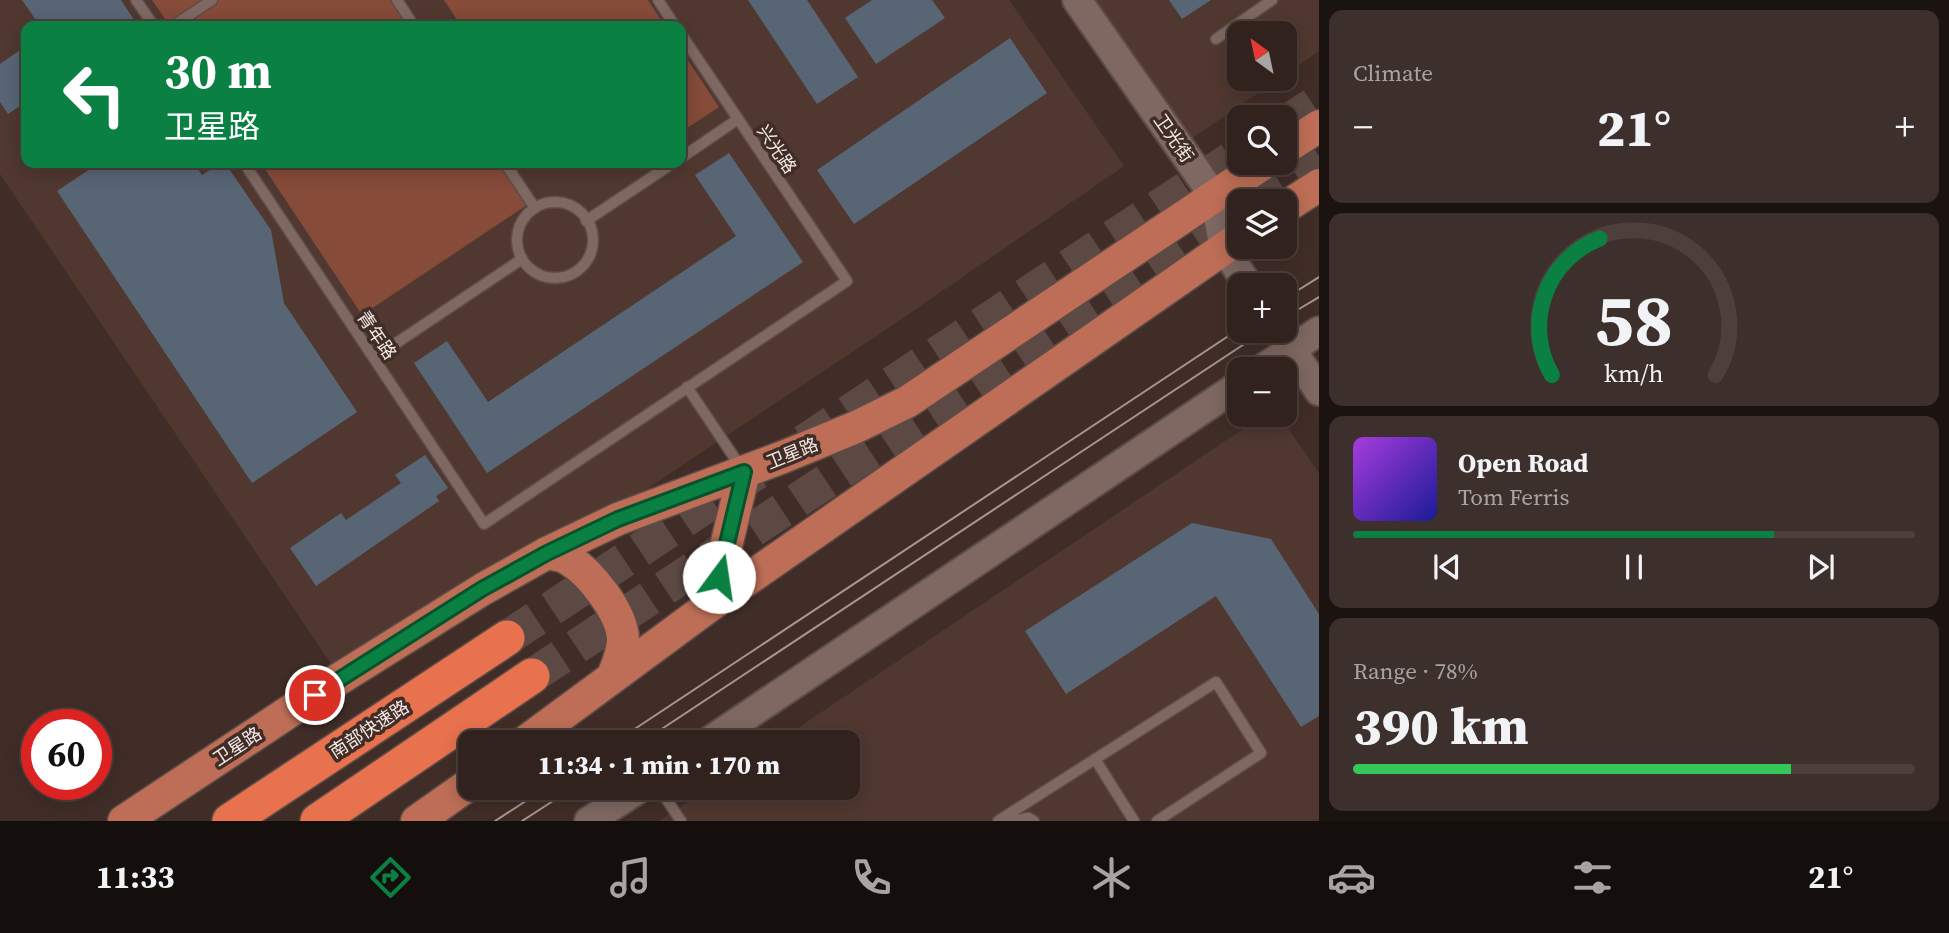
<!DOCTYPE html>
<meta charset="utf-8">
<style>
:root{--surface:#31221e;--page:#3d2f2b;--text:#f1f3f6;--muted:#a8a4a4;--line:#4c3f3c;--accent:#0b8043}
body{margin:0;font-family:"Source Serif 4","Noto Sans SC",serif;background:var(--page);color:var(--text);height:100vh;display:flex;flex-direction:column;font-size:26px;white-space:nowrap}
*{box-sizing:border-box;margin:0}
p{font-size:23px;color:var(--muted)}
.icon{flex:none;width:38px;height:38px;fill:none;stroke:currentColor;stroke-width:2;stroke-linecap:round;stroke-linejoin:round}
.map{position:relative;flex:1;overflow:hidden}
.details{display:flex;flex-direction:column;gap:10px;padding:10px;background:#1b1310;width:630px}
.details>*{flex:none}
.banner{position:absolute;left:21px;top:21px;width:665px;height:147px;border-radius:14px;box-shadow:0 4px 18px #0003,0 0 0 2px var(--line);background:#0b8043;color:#fff;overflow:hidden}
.needle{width:46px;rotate:327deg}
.tools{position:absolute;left:1227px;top:21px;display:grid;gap:14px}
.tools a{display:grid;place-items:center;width:70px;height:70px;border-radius:14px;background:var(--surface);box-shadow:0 4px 18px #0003,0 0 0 2px var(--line);font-size:35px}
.speed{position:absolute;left:21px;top:709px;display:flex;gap:14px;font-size:35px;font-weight:700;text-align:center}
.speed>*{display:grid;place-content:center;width:91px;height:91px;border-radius:50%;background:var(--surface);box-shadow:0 4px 18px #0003,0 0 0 2px var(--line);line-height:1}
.speed .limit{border:10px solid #d22;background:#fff;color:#111}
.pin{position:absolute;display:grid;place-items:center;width:60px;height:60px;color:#fff;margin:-30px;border:4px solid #fff;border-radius:50%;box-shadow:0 2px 7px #0007}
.me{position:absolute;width:77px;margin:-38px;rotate:14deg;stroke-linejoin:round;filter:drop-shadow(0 0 5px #0008)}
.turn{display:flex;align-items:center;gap:24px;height:147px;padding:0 28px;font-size:32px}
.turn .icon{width:91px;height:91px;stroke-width:2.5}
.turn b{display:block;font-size:49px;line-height:60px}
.big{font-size:52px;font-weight:800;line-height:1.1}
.details .tile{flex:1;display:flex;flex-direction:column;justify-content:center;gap:10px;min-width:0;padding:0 24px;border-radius:14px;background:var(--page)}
.details .dial{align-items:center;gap:0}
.dial svg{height:182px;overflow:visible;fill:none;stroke:var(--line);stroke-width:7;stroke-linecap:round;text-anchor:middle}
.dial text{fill:var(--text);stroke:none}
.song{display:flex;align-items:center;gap:21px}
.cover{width:84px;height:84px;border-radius:10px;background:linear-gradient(135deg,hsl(280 70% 55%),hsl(240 70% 35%))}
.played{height:7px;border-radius:4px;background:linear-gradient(90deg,var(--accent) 75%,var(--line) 75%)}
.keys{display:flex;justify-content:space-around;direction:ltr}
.heat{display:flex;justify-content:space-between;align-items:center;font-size:38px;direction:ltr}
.charge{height:10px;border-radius:5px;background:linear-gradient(90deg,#34c759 78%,var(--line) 0)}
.trip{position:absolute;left:458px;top:730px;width:402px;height:70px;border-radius:14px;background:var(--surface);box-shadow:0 4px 18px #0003,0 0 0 2px var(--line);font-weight:800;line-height:70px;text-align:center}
.dock{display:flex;height:112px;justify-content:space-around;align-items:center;background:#140e0c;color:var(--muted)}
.dock .icon{width:49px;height:49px}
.dock .current{color:var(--accent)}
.dock b{font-size:32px;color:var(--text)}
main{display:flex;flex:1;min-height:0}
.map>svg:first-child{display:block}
.built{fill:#503830;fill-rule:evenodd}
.green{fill:#864b39}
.building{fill:#586575}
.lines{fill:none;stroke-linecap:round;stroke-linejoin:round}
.highway-tunnel{stroke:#5c4944;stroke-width:35;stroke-dasharray:35 18;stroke-linecap:butt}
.lane-casing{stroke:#5d4c47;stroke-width:13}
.secondary-casing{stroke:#5d4c47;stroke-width:32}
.primary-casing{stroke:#5d4c47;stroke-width:35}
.highway-casing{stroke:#5d4c47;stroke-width:38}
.lane{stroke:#7e6861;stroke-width:10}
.secondary{stroke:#7e6861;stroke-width:28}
.primary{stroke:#be6e56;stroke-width:32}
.highway{stroke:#e8724e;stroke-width:35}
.tram{stroke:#a79793;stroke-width:2}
.route-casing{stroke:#07532c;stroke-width:18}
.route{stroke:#0b8043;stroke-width:12}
.labels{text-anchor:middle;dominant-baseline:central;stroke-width:7;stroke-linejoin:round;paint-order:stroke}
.street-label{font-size:18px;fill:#f6e9e5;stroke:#412d28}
</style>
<main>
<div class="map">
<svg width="1319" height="821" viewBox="0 0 1319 821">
<rect width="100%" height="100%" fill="#412d28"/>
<g class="built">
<path d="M0,0H1009L1124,166L884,331L513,578L342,680L0,174ZM26,26H681V163H26Z"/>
<polygon points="1083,0 1319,0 1319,51 1285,75 1284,33 1239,33 1239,79 1279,79 1181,146"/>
<polygon points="1264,415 1279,415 1319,473 1319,821 659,821 709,788 849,788 849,742 777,742"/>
</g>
<g class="green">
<polygon points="152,0 390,0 408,26 170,26"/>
<polygon points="444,0 648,0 665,26 461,26"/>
<polygon points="681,50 719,107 681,132"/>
<polygon points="261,163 499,163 527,205 362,315"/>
</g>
<g class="building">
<polygon points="22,0 121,0 138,26 40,26"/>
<polygon points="748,0 807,0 858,77 817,104"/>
<polygon points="872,0 932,0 945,18 876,64 845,18"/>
<polygon points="1169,0 1211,0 1182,19"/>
<polygon points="1010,38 1047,93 854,224 817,170"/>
<polygon points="26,46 26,102 8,114 0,102 0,64"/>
<polygon points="729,153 803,262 487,473 414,363 447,341 488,402 736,236 695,175"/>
<polygon points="99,163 194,163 202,175 221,163 225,163 271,230 284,303 357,412 252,483 57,191"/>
<polygon points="425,455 448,488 436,496 439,501 316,586 290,548 341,513 346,520 401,483 395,475"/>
<polygon points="1192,523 1271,539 1319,614 1319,716 1301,727 1216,596 1066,694 1025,631"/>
</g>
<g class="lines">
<g class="highway-tunnel">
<polyline points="1284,124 1319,101"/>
<polyline points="1250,201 1319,156"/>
<polyline points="804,442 1239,154"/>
<polyline points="507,638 757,472"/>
<polyline points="532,676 1239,208"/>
</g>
<g class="lane-casing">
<g id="lane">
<polyline points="136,0 154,26"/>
<polyline points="397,0 414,26"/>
<polyline points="658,0 675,26"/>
<polyline points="173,26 212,0"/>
<polyline points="1216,39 1272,0"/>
<polyline points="681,158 738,119"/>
<polyline points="244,163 484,524 847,281 681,34"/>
<polyline points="505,163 535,208"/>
<circle cx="555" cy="240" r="38"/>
<polyline points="586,221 673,163"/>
<polyline points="374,358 522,259"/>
<polyline points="687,387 742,469"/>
<polyline points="1095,759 1134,821"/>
<polyline points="659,788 681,821"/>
<polyline points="998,821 1216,682 1261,753 1157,821"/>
<polyline points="1007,821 1029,818 1034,821"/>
</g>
</g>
<g class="secondary-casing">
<g id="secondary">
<polyline points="1077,0 1214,196 1224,248 1248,285"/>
<polyline points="1279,331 1319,391"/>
<polyline points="1262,369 1319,331"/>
<polyline points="708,742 1239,385"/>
<polyline points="589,821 640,788"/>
</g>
</g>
<g class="primary-casing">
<g id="primary">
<polyline points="1284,149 1319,126"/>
<polyline points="1284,208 1319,185"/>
<path d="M547,553C554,555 562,555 568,559C590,572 622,612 623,639C623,653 618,663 613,676"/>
<polyline points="712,604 744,472"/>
<polyline points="525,742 712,604 1239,238"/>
<polyline points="124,821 331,684 483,589 547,553 618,519 783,457 854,428 907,402 1264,163"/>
<polyline points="417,821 471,783"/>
</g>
</g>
<g class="highway-casing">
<g id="highway">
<polyline points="230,821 507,638"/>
<polyline points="318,821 532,676"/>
</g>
</g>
<use href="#lane" class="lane"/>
<use href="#secondary" class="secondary"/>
<use href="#primary" class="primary"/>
<use href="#highway" class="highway"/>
<g class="tram">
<polyline points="1284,299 1319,277"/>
<polyline points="1284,318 1319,297"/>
<polyline points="615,742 1239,329"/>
<polyline points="642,742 1264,331"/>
<polyline points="495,821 546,788"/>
<polyline points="522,821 573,788"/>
</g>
</g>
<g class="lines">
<g class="route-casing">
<polyline id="route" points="315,695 482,589 547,553 618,519 744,472 719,577"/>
</g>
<use href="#route" class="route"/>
</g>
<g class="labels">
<g class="street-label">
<text transform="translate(1174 138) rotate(55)">卫光街</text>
<text transform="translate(777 149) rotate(56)">兴光路</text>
<text transform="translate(377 335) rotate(56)">青年路</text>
<text transform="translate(792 453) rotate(-22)">卫星路</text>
<text transform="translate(369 729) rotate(-33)">南部快速路</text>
<text transform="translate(237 746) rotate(-33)">卫星路</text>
</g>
</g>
</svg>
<div class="tools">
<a><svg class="needle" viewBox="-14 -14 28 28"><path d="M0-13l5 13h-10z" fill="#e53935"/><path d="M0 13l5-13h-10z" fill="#a8a4a4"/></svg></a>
<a><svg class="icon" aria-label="search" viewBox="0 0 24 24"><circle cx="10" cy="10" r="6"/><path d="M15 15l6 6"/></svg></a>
<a><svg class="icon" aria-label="layers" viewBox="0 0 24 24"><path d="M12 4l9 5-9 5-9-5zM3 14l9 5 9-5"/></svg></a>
<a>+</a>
<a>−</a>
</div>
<div class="speed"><div class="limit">60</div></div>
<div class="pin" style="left:315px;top:695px;background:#d93025"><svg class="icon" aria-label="arrive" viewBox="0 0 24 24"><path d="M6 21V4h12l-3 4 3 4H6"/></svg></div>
<svg class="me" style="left:719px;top:577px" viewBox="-20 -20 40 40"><circle r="19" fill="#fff"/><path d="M0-13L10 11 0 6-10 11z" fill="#0b8043"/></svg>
<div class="trip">11:34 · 1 min · 170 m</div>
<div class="banner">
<div class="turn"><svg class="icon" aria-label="left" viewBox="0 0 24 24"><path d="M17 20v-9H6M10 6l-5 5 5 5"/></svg><div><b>30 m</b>卫星路</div></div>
</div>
</div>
<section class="details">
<div class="tile"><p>Climate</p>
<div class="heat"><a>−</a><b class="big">21°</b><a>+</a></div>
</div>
<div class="tile dial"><svg viewBox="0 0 100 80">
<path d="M14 69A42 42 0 1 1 86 69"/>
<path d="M14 69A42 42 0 0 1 35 9" stroke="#0b8043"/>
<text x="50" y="56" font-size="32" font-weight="700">58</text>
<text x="50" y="72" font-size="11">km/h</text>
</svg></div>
<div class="tile">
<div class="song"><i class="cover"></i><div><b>Open Road</b><p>Tom Ferris</p></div></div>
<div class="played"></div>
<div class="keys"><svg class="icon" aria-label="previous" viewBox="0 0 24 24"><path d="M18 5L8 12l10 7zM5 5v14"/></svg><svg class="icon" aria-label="pause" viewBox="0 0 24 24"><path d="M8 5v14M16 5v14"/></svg><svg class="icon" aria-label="next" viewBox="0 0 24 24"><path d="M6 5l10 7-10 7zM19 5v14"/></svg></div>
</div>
<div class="tile"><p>Range · 78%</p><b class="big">390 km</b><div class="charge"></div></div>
</section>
</main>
<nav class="dock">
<b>11:33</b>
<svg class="icon current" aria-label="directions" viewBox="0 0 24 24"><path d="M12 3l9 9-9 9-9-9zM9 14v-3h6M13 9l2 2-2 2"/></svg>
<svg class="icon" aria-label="music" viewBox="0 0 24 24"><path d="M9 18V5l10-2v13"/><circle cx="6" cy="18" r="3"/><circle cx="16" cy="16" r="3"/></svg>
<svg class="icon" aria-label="phone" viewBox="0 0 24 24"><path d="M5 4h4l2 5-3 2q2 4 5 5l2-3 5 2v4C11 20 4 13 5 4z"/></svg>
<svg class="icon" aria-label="climate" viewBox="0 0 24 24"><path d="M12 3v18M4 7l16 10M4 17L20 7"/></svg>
<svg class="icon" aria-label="car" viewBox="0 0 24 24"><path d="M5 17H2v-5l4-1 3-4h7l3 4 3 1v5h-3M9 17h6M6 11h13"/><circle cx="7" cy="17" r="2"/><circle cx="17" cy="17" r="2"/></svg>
<svg class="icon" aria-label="filters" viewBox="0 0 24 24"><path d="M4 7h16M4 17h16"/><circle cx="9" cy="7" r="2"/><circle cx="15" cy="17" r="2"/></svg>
<b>21°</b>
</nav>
